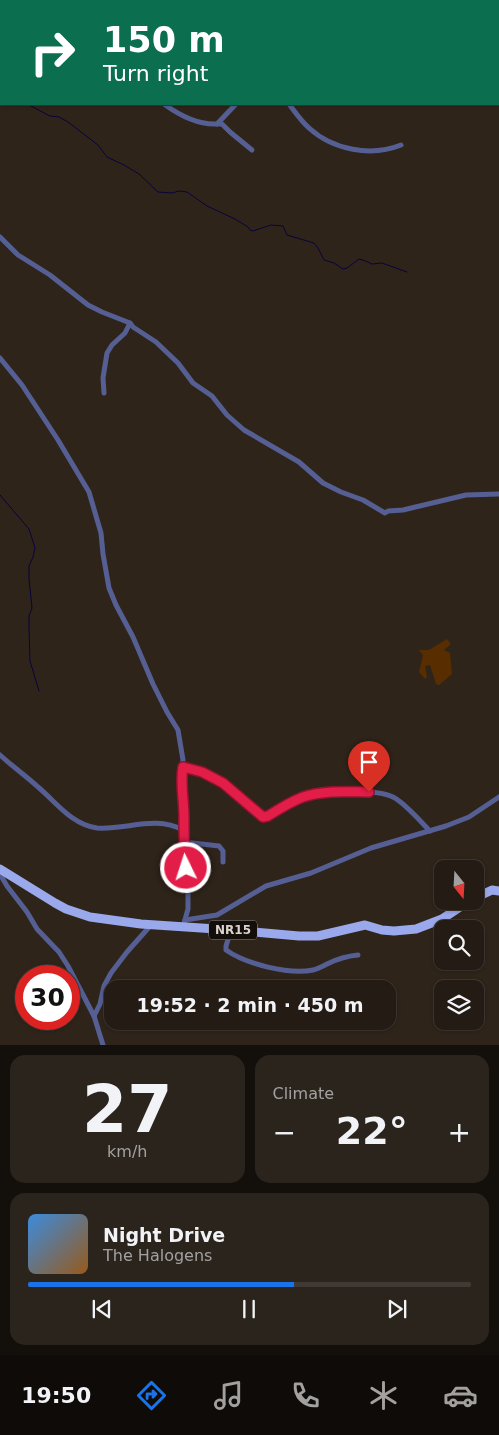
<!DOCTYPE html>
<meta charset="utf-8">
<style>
:root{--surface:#231b14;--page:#2b241d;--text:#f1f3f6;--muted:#a3a1a0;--line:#403934;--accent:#1a73e8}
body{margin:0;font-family:"DejaVu Sans",sans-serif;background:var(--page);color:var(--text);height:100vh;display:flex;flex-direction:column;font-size:19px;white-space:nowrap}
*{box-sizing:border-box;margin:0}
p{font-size:16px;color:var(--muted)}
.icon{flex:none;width:28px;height:28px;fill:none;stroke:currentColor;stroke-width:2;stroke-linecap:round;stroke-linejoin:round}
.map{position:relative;height:1045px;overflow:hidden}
.details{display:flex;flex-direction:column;gap:10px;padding:10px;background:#130f0b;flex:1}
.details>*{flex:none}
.guide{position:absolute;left:0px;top:0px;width:500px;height:105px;box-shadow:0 1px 4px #0004,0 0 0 1px var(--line);background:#0b6e4f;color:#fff;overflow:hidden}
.needle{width:32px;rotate:162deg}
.controls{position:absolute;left:434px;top:860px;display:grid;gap:10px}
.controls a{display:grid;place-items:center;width:50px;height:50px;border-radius:10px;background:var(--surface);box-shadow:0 1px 4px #0004,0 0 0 1px var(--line);font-size:25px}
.speed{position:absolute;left:15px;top:965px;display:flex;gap:10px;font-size:25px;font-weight:700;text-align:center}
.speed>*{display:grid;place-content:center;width:65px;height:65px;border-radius:50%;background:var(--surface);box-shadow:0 1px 4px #0004,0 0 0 1px var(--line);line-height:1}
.speed .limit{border:8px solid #d22;background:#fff;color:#111}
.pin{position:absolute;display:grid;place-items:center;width:42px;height:42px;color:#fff;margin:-51px -21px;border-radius:50% 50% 50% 0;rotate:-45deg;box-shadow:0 0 5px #0007}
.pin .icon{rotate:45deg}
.me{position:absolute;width:55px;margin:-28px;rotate:356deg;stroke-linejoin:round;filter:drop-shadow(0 0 4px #0008)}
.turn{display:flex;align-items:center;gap:18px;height:105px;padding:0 20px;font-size:22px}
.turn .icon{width:65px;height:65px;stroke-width:2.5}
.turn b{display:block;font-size:35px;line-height:42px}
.big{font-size:38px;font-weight:800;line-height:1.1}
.details .card{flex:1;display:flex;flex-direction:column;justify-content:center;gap:8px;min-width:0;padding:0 18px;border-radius:15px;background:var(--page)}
.details .dial{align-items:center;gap:0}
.dial b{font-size:65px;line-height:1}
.song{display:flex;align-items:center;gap:15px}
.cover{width:60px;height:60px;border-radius:8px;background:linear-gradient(135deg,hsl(210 70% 55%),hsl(30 70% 35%))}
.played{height:5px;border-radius:2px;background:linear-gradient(90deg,var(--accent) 60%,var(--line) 60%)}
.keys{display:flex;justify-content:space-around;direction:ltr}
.heat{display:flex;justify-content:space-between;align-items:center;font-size:28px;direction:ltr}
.details .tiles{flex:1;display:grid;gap:10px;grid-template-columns:1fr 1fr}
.card:last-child{grid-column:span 2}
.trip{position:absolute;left:104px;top:980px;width:292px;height:50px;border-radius:15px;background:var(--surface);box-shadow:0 1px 4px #0004,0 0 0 1px var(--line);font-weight:800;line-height:50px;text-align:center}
.menu{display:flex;height:80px;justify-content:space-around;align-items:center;background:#0e0b08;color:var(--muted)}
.menu .icon{width:35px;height:35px}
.menu .current{color:var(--accent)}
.menu b{font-size:22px;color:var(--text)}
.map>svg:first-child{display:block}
.grass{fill:#582e00}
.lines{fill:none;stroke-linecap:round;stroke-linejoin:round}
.stream{stroke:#09033c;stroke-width:1}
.minor{stroke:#555f94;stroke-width:5}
.trunk{stroke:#9aa8ec;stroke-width:9}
.route-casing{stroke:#92132f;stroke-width:12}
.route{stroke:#e11d48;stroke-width:9}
.labels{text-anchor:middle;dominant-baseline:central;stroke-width:5;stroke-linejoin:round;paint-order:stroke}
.shield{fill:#130e0a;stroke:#9f9892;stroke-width:1}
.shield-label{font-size:12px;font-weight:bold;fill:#dbd3cd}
</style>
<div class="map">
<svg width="499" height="1045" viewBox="0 0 499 1045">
<rect width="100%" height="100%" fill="#2f241a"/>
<polygon class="grass" points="447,639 451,644 444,650 450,653 452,674 439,685 436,684 430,665 425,666 427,677 425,679 419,672 423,655 419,650 429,650"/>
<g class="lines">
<g class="stream">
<polyline points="0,94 1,95"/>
<polyline points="27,104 50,116 59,117 68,122 98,145 107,157 124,165 139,174 158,192 172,193 179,191 187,192 207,206 235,219 248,227 250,230 253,231 271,225 283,226 287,235 314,243 318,248 324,260 334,263 343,269 347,268 359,259 363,260 372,264 382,263 407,272"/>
<polyline points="0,495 29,529 35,548 33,557 29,566 29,579 32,608 29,616 29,629 30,661 39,691"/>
</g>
<g class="minor">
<polyline points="16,0 17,1"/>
<polyline points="224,0 225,1"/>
<polyline points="287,0 287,1"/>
<polyline points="394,0 395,1"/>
<polyline points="472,0 473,1"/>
<polyline points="27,1 29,0"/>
<polyline points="330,1 333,0"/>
<path d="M164,104C179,115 197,125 217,124L236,104"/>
<path d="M289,104C295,112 301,121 309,128C333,150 371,157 401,145"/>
<polyline points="217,124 222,124 230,132 252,150"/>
<polyline points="0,237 18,255 50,275 88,305 102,312 130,323 133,327 156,342 178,363 193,383 212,396 227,415 244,430 299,462 323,483 341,492 363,500 385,513 388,511 403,510 466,495 499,494"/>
<polyline points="0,358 22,385 58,440 89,492 101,533 103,554 109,588 116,605 133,637 153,684 167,712 178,730 183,760 181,777 184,817 184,855 188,892 188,909 183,927"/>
<polyline points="104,393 103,378 107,353 112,345 125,333 130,323"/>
<path d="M0,755C12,766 26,776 38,787C56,802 72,825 97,828C127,830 155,815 183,830"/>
<path d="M183,767L202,772L223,783L263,817L268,816C278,809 290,802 302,798C321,791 375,788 393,797C405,803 420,821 430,831"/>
<polyline points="184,842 219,846 223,851 223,862"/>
<polyline points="0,874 7,886 27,912 37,929 59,952 68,966 94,1016 103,1045"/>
<polyline points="185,920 217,915 266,886 311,873 371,848 446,826 469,817 499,797"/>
<path d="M231,930L226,946V950C246,964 289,975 313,970C318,969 323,966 327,964C337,959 347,956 358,955"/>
<polyline points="94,1016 100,1004 104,986 111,973 127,952 151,925"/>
</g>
<g class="trunk">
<polyline points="0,869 55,903 66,909 90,917 141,924 231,930 299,936 318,936 365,925 382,930 394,931 416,929 442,919 469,901"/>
<polyline points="475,898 492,890 499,891"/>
</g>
</g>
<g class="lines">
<g class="route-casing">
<path id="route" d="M186,868C184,851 184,835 184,817C184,800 180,784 183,767L202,772L223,783L263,817L268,816C279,809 290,802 303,797C323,790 347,792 369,792"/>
</g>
<use href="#route" class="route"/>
</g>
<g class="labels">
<rect class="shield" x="209" y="920.5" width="48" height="19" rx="4"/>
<g class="shield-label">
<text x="233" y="930">NR15</text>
</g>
</g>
</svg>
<div class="controls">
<a><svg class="needle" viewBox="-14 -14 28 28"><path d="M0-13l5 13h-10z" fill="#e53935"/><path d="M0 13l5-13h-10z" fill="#a3a1a0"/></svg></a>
<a><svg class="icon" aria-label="search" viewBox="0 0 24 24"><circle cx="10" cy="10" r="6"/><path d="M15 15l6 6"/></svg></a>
<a><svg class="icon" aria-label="layers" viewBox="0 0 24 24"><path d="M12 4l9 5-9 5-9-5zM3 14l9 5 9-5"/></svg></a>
</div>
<div class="speed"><div class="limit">30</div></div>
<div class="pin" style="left:369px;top:792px;background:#d93025"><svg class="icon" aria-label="arrive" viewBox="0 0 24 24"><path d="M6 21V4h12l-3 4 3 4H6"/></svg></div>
<svg class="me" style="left:186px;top:868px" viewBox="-20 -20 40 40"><circle r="17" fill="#e11d48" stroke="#fff" stroke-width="3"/><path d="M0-11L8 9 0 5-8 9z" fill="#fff"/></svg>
<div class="trip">19:52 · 2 min · 450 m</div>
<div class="guide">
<div class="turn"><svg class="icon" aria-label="right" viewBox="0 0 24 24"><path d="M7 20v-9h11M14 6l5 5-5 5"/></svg><div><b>150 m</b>Turn right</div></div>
</div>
</div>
<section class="details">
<div class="tiles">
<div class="card dial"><b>27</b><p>km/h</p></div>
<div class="card"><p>Climate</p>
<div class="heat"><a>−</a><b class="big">22°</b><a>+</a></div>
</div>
<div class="card">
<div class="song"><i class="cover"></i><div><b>Night Drive</b><p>The Halogens</p></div></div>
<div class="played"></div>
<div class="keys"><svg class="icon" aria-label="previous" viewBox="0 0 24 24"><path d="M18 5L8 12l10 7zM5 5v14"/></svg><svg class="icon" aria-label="pause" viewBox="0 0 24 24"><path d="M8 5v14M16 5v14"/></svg><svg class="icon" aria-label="next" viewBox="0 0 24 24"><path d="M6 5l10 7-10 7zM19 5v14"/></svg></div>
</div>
</div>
</section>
<nav class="menu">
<b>19:50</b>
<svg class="icon current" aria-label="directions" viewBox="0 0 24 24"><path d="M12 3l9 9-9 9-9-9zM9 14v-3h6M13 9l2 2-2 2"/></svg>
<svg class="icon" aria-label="music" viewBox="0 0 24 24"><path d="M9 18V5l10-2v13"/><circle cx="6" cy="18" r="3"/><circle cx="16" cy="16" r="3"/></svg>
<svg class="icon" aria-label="phone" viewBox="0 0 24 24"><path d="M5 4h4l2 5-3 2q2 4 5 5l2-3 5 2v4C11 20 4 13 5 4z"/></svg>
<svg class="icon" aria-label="climate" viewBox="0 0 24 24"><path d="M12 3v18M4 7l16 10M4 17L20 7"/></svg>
<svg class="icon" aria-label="car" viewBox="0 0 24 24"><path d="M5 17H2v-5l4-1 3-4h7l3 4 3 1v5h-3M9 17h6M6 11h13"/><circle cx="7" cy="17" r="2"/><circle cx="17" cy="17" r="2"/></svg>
</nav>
